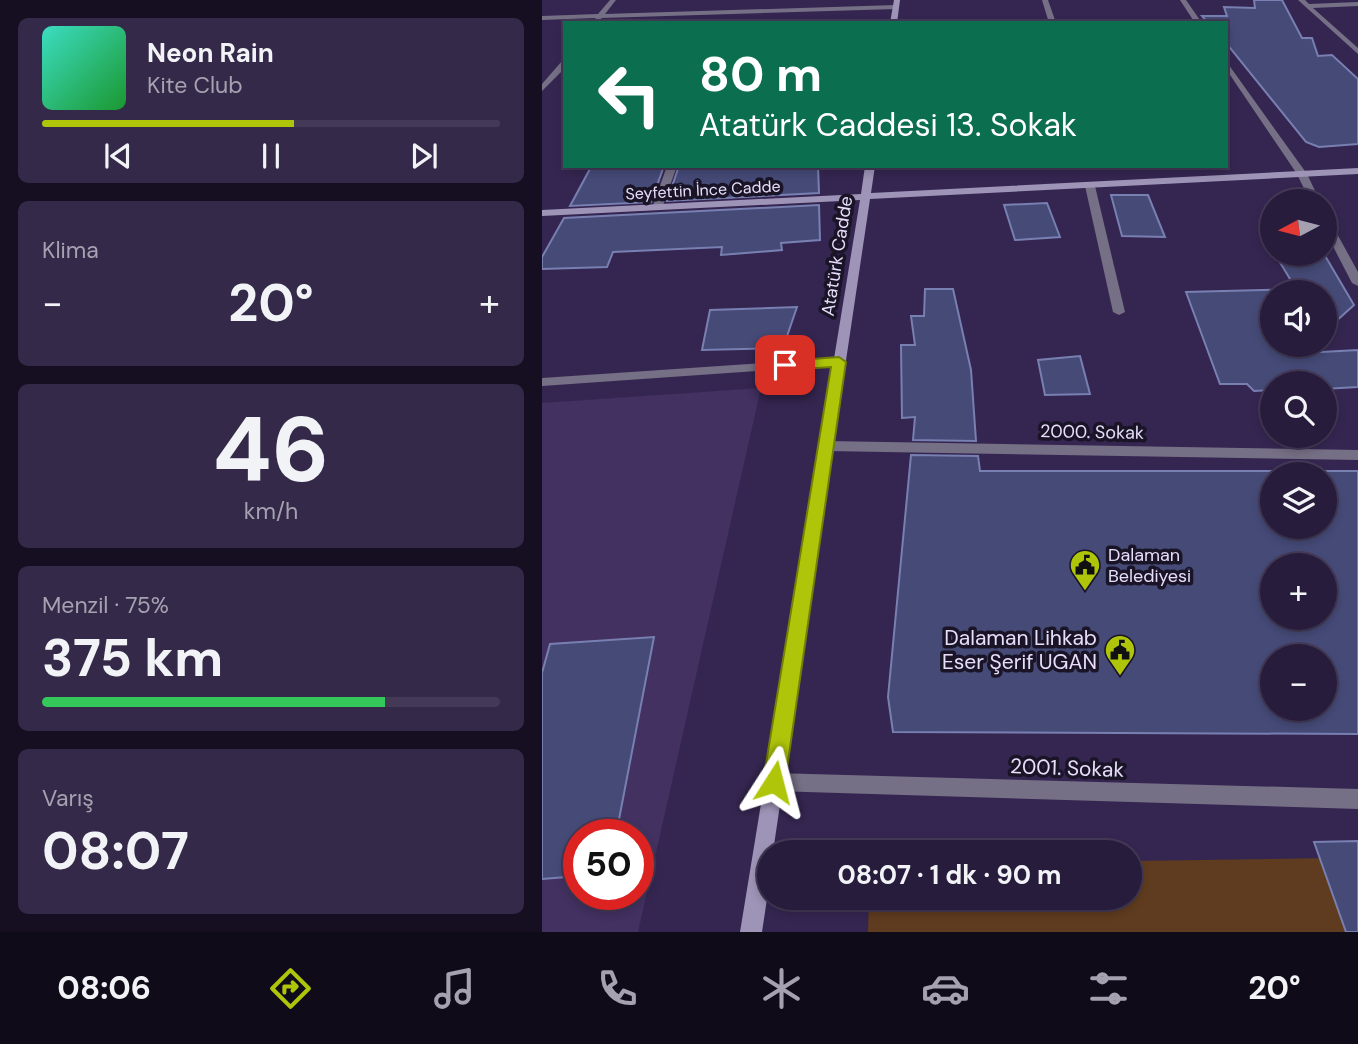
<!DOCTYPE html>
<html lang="tr">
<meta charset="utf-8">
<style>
:root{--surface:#281c3d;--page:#342948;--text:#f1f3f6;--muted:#a5a1b0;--line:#443a57;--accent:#aec50a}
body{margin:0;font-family:"DM Sans",sans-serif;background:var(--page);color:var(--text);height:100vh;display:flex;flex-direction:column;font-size:26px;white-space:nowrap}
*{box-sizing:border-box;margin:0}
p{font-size:23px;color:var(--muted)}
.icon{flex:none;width:38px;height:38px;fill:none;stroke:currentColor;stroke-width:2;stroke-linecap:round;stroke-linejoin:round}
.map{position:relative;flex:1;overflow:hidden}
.side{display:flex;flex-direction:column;gap:18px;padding:18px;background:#160f22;width:542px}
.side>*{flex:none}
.banner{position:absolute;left:21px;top:21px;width:665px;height:147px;border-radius:0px;box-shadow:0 4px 10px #0003,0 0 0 2px var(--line);background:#0b6e4f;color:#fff;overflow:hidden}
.needle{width:46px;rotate:263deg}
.fabs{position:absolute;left:718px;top:189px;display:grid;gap:14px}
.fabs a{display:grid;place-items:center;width:77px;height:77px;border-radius:50%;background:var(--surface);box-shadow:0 4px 10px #0003,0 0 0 2px var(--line);font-size:35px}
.speed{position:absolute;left:21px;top:819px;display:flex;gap:14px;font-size:35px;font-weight:700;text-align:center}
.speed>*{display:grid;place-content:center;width:91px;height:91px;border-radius:50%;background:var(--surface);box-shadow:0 4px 10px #0003,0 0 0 2px var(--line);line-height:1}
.speed .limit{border:10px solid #d22;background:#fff;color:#111}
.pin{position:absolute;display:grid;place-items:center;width:60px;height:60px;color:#fff;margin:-30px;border-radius:14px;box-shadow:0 4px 10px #0006}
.me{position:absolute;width:77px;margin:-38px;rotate:9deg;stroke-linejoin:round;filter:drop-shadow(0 0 5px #0008)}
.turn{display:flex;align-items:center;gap:24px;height:147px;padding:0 21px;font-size:32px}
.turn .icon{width:91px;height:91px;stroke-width:2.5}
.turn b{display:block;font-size:49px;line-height:60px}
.big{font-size:52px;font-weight:700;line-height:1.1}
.side .tile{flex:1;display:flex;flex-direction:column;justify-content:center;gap:10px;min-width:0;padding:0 24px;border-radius:10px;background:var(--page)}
.side .dial{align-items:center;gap:0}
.dial b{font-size:91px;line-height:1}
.song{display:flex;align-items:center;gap:21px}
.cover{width:84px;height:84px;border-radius:10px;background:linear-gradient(135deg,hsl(170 70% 55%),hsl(130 70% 35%))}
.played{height:7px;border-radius:4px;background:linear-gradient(90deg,var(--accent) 55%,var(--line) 55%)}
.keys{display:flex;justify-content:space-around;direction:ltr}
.heat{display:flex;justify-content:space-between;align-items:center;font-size:38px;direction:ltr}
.charge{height:10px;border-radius:5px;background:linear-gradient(90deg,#34c759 75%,var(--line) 0)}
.trip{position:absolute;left:215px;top:840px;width:385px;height:70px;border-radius:35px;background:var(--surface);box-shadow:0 4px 10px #0003,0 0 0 2px var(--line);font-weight:700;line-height:70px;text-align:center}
.tabs{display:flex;height:112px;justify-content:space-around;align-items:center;background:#100b18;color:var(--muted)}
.tabs .icon{width:49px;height:49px}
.tabs .on{color:var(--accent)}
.tabs b{font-size:32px;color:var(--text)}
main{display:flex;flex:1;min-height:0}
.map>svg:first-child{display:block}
.built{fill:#423161;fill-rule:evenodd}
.green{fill:#5f3c1f}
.building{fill:#454a77;stroke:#787fb1;stroke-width:2;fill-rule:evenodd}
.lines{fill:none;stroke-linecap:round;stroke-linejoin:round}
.street{fill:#767086;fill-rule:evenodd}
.secondary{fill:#9e94b7;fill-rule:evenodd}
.route{fill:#aec50a;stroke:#718006;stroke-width:2}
.labels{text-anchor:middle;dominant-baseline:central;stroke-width:7;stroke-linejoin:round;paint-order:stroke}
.far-street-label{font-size:16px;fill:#e6defa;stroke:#1a1427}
.street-label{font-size:18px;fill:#e6defa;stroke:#1a1427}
.poi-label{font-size:18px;fill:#e6defa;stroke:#1a1427;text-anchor:start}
.near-poi-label{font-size:21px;fill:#e6defa;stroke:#1a1427;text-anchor:end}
.near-street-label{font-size:21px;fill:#e6defa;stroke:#1a1427}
</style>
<main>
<section class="side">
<div class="tile">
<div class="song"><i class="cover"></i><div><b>Neon Rain</b><p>Kite Club</p></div></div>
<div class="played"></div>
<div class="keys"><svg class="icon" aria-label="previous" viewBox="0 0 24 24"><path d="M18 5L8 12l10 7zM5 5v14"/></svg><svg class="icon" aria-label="pause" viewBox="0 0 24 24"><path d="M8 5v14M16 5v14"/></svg><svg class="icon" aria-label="next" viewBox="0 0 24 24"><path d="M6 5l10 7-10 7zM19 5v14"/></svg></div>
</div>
<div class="tile"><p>Klima</p>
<div class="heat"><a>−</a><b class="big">20°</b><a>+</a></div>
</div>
<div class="tile dial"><b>46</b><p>km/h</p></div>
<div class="tile"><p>Menzil · 75%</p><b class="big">375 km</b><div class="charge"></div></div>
<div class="tile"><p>Varış</p><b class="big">08:07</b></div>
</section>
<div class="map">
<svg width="816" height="932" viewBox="0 0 816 932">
<rect width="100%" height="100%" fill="#352651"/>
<path class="built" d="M219,388L96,932H0V403ZM37,835H96V894H37Z"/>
<polygon class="green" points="789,858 814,932 326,932 327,898 588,898 588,861"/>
<g class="building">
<polygon points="712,0 740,0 760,38 770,38 776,56 790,55 816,79 816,144 777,147 764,142 684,43 684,23 666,23 660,16 685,16 682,7 713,8"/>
<polygon points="57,166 122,166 109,202 28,206 49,167"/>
<polygon points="137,166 276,166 277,193 125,201"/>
<polygon points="569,195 606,195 623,237 580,236"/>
<polygon points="505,203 518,237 473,240 462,205"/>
<polygon points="277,205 278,240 239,243 240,250 179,255 180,247 71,252 65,267 0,269 0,257 22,218"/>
<polygon points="733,254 782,254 812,305 782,332 782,292 730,292 730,345 768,345 760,353 816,350 816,387 782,389 782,383 730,383 730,390 712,391 705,384 678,384 644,292 754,289"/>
<polygon points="383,289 411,289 429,370 434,441 371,440 373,417 360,418 359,345 373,345 369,316 382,316"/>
<polygon points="255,307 241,348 160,350 168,310"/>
<polygon points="538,356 548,394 503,395 496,360"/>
<path d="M369,455L436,456L438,471H816V734L351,732L346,697ZM730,474H782V527H730ZM730,565H782V618H730ZM730,656H782V709H730Z"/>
<polygon points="112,637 74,835 37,835 37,876 0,879 0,673 8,644"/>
<polygon points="816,841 816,932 804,932 772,842"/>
</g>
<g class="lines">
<g class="street">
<polygon points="68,0 74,0 63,14 354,5 357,7 354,9 60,18 56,21 53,18 0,20 0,16 56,14"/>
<polygon points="500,0 506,0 514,23 507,23"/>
<polygon points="638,0 644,0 660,23 653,23"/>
<polygon points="756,0 763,0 767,4 816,2 816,6 771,8 816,48 816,54"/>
<polygon points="20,61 23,61 23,68 0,91 0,84"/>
<polygon points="684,61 765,174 778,201 768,201 755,174 684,69"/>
<polygon points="125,166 135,166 120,208 112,210 110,208"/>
<polygon points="548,183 553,186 583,312 577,315 571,312 543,186"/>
<polygon points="782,216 787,219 816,272 816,286 810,283 782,229"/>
<polygon points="297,358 303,362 301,365 0,386 0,378"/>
<polygon points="284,441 816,450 816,460 284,451 277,446"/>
<polygon points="232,773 816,789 816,809 232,791 225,789 222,782 225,775"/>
</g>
<g class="secondary">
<polygon points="352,0 358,0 355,23 348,23"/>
<polygon points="323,166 333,166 329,193 816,168 816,174 328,199 231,852 228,852 228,879 220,932 198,932 318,200 0,216 0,210 319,194"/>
</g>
</g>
<polygon class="route" points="297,357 304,362 243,782 240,789 232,792 225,789 221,782 289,367 243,370 236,365 243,361"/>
<defs>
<g id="civic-pin" transform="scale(1.575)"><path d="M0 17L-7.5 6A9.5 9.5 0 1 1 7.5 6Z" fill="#aec50a" stroke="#1a1427"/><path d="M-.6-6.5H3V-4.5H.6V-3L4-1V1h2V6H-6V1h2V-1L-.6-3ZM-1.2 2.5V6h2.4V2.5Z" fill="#111"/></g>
</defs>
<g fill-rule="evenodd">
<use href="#civic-pin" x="543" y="565"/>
<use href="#civic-pin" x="578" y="650"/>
</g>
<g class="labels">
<g class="far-street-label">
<text transform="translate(161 190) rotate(-3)">Seyfettin İnce Cadde</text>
</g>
<g class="street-label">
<text transform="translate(295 256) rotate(-81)">Atatürk Cadde</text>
<text transform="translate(550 432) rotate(1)">2000. Sokak</text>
</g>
<g class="poi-label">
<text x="566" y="555">Dalaman<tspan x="566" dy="21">Belediyesi</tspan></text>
</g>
<g class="near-poi-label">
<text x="555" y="638">Dalaman Lihkab<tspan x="555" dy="24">Eser Şerif UGAN</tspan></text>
</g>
<g class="near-street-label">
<text transform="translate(525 768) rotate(2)">2001. Sokak</text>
</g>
</g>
</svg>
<div class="fabs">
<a><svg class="needle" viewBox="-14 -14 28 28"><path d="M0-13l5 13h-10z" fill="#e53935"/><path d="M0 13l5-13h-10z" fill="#a5a1b0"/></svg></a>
<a><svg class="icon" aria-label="sound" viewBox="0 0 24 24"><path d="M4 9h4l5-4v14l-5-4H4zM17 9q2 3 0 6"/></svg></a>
<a><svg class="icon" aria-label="search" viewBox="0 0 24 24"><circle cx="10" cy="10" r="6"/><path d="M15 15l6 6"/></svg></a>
<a><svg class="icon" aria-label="layers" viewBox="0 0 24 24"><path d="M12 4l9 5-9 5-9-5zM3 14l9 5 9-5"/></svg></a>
<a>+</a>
<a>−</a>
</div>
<div class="speed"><div class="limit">50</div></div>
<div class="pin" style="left:243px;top:365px;background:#d93025"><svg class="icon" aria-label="arrive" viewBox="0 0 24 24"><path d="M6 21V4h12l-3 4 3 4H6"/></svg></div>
<svg class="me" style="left:232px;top:782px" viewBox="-20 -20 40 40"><path d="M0-17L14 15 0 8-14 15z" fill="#aec50a" stroke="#fff" stroke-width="4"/></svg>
<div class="trip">08:07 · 1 dk · 90 m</div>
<div class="banner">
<div class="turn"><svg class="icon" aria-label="left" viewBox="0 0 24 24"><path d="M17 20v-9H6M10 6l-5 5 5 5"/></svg><div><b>80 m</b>Atatürk Caddesi 13. Sokak</div></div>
</div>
</div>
</main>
<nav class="tabs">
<b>08:06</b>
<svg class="icon on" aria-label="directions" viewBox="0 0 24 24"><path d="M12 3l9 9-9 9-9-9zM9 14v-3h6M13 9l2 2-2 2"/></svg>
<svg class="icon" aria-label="music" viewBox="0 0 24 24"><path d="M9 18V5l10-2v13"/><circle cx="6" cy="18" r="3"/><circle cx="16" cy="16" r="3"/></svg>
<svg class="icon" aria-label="phone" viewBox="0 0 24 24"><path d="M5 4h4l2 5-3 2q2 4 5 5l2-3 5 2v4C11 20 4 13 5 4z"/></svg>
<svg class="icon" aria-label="climate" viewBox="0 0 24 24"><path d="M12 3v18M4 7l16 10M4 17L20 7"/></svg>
<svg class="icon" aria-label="car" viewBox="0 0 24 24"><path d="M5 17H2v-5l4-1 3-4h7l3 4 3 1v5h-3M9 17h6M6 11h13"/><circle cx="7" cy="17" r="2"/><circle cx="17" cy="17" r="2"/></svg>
<svg class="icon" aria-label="filters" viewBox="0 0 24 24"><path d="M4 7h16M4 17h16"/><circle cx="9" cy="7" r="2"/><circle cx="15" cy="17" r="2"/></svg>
<b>20°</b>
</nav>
